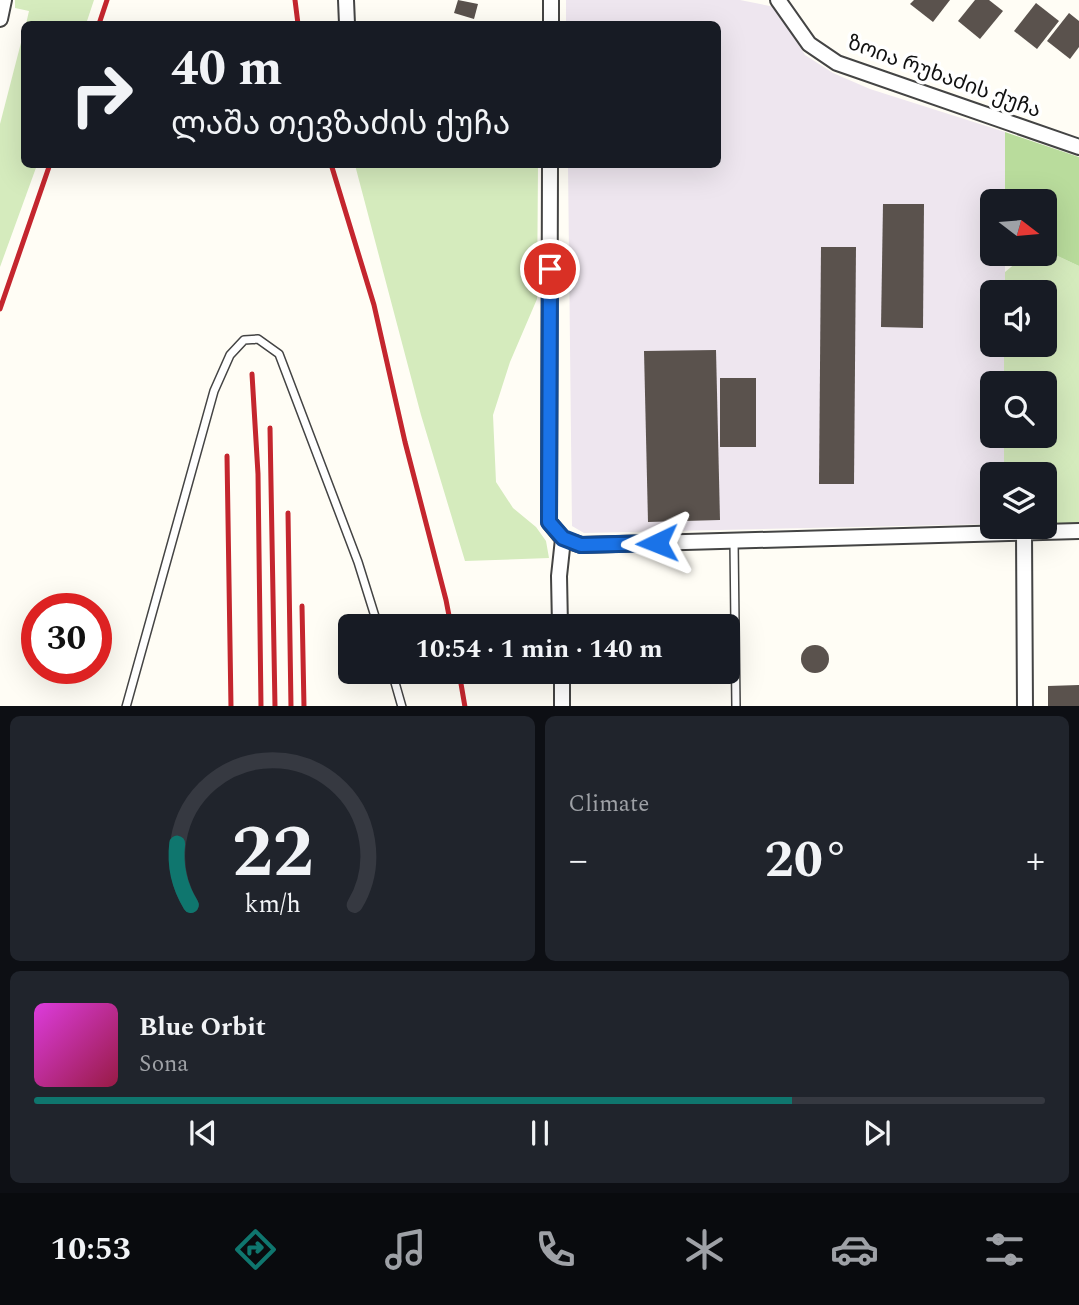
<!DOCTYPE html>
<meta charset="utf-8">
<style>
:root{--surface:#171b24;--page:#20242c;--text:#f1f3f6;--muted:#9ea1a6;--line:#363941;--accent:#0f766e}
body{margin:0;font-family:Spectral,"Noto Sans Georgian",serif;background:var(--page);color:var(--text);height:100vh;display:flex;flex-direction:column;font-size:26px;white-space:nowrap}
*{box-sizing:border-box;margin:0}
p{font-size:23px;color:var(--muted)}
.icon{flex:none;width:38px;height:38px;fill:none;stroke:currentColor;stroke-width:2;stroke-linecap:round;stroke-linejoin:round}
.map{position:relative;height:706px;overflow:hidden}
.sheet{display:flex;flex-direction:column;gap:10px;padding:10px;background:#0d0f14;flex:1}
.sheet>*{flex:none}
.top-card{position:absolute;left:21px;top:21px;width:700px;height:147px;border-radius:10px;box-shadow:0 7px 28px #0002;background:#171b24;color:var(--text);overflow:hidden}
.needle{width:46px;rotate:106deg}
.fabs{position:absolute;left:980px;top:189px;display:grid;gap:14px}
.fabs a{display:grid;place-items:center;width:77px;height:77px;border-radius:10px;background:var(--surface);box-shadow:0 7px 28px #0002;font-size:35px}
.speed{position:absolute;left:21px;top:593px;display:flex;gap:14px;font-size:35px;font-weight:700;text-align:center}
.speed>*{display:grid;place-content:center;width:91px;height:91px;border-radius:50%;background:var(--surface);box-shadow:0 7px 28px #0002;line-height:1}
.speed .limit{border:10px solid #d22;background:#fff;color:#111}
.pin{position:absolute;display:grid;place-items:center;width:60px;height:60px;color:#fff;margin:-30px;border:4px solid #fff;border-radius:50%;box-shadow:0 2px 7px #0007}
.me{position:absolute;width:77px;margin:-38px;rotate:268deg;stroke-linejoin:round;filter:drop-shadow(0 0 5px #0008)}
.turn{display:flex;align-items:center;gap:24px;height:147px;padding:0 35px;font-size:32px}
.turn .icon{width:91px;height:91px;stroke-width:2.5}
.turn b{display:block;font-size:49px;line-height:60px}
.big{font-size:52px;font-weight:700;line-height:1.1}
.sheet .card{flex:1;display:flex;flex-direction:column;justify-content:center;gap:10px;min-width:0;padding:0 24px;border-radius:10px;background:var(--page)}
.sheet .dial{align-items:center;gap:0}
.dial svg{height:182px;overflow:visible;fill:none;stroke:var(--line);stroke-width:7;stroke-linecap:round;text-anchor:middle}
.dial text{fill:var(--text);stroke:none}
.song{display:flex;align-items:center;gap:21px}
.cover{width:84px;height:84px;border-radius:10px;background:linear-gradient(135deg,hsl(300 70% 55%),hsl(340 70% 35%))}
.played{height:7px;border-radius:4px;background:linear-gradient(90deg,var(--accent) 75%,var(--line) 75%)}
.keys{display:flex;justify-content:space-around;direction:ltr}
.heat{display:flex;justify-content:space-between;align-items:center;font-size:38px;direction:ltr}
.sheet .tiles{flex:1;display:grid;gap:10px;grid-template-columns:1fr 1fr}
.card:last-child{grid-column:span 2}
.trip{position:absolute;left:338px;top:614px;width:402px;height:70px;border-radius:10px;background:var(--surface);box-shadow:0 7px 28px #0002;font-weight:700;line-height:70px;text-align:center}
.menu{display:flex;height:112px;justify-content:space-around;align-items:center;background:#090b0e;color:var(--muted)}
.menu .icon{width:49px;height:49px}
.menu .selected{color:var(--accent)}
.menu b{font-size:32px;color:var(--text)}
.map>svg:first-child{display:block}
.industrial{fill:#eee6ef}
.green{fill:#d5ebbd}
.forest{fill:#b9dc9c}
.building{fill:#5a524d}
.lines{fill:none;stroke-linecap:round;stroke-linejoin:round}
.lane-casing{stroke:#444;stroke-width:10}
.street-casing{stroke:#444;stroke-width:18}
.lane{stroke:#fff;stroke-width:7}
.street{stroke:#fff;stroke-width:14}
.rail{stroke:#c4262e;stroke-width:5}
.route-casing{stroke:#114b97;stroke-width:18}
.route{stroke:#1a73e8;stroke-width:12}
.labels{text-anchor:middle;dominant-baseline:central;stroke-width:7;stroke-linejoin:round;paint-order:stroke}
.street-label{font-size:21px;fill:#111;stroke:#fff}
</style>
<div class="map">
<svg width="1079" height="707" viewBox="0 0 1079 707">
<rect width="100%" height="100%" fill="#fffdf5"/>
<polygon class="industrial" points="566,0 740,0 775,7 805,55 833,73 870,89 1005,132 1005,201 992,201 992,254 1005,254 1005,292 992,292 992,345 1004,345 1004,383 992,383 992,436 1004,436 1004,474 992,474 992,524 584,533 572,526 568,165 718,164 718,24 566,24"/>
<g class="green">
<polygon points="15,0 94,0 86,24 26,24 29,11 15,8"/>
<polygon points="24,31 24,164 37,165 0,267 0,124"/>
<polygon points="355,165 538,165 537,299 510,362 493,415 496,482 513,508 536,527 546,541 549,558 465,561 421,415"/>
<polygon points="1045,252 1049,252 1079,266 1079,523 1045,524 1045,474 1004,474 1004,436 1045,436 1045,383 1004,383 1004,345 1045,345 1045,292 1005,292 1005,272 1027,254"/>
</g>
<polygon class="forest" points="1005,132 1079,157 1079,266 1049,252 1045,252 1045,201 1005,201"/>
<g class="building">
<polygon points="458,0 478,4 474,19 454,13"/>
<polygon points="914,0 950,0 933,22 910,4"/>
<polygon points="975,0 989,0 1003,11 980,39 958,21"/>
<polygon points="1036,3 1059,21 1037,49 1014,31"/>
<polygon points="1069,13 1079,21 1079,47 1070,59 1047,41"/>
<polygon points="883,204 924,204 923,328 881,327"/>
<polygon points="821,247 856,247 854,484 819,484"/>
<polygon points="716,350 720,520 648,522 644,351"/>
<rect x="720" y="378" width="36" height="69"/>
<circle cx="815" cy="659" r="14"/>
<polygon points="1079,685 1079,707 1048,707 1048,686"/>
</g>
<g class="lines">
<g class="lane-casing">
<g id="lane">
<polyline points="734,541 736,707"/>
<polyline points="392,672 402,707"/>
<polyline points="126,707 214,391 230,355 244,340 258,339 279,354 358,562 378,626"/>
</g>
</g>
<g class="street-casing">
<g id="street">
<polyline points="346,0 347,24"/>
<polyline points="778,0 809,44 837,63 1079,147"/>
<polyline points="0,19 4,0"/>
<polyline points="551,24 551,0"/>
<polyline points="550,164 549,522 563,539 559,576 560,626"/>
<polyline points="1024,533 1025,707"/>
<polyline points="563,539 581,545 1079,531"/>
<polyline points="562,672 562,707"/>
</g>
</g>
<use href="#lane" class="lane"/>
<use href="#street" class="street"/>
<g class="rail">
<polyline points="295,0 298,24"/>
<polyline points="99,24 107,0"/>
<polyline points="331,164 374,305 405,442 446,600 451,626"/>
<polyline points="0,309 50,164"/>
<polyline points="252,374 258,474 261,707"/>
<polyline points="270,428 275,707"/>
<polyline points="227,456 231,707"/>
<polyline points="288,513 291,707"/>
<polyline points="302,606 304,707"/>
<polyline points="459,672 465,707"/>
</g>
</g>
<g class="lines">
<g class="route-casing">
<polyline id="route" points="550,269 549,522 563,538 581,545 657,543"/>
</g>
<use href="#route" class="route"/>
</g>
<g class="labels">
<g class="street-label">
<text transform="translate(944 77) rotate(20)">ზოია რუხაძის ქუჩა</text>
</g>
</g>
</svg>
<div class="fabs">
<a><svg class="needle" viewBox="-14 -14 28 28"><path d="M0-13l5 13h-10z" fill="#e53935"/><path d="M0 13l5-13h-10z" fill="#9ea1a6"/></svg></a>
<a><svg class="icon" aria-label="sound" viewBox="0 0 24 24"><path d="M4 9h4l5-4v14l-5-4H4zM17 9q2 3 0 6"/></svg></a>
<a><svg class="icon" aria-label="search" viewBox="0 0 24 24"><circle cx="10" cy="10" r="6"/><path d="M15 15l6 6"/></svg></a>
<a><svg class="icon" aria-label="layers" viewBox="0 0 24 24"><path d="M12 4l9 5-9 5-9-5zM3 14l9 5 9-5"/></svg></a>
</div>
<div class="speed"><div class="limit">30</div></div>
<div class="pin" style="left:550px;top:269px;background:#d93025"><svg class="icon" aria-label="arrive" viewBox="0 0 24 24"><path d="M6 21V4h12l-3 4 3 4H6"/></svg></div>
<svg class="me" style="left:657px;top:543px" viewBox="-20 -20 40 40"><path d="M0-17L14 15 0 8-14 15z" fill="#1a73e8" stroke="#fff" stroke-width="4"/></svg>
<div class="trip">10:54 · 1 min · 140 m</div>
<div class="top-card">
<div class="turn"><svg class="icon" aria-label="right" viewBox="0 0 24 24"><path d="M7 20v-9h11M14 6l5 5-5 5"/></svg><div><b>40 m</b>ლაშა თევზაძის ქუჩა</div></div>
</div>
</div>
<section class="sheet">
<div class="tiles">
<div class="card dial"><svg viewBox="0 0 100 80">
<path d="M14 69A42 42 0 1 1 86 69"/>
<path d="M14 69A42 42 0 0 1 8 42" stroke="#0f766e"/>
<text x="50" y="56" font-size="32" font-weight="700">22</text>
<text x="50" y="72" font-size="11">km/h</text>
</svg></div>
<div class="card"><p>Climate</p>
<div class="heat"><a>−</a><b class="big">20°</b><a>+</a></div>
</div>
<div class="card">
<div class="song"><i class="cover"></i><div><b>Blue Orbit</b><p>Sona</p></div></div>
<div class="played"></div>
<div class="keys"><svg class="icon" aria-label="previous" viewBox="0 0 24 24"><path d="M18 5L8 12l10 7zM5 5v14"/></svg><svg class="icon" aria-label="pause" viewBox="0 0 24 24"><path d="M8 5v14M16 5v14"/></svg><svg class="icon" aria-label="next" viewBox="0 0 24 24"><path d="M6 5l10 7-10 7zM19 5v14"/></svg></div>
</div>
</div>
</section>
<nav class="menu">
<b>10:53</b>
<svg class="icon selected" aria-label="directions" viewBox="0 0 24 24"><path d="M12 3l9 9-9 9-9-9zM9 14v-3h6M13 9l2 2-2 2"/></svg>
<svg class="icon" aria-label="music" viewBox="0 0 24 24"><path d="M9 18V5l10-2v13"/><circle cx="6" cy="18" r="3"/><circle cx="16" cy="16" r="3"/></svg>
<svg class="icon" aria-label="phone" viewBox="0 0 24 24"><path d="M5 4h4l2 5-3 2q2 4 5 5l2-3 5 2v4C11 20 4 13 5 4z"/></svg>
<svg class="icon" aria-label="climate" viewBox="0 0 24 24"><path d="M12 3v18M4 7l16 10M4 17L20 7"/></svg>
<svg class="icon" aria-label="car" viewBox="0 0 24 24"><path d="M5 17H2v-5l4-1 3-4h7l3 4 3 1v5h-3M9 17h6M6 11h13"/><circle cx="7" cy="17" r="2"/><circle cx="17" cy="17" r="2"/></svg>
<svg class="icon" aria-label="filters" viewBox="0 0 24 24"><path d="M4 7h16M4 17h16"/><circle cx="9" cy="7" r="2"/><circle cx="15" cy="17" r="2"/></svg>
</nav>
